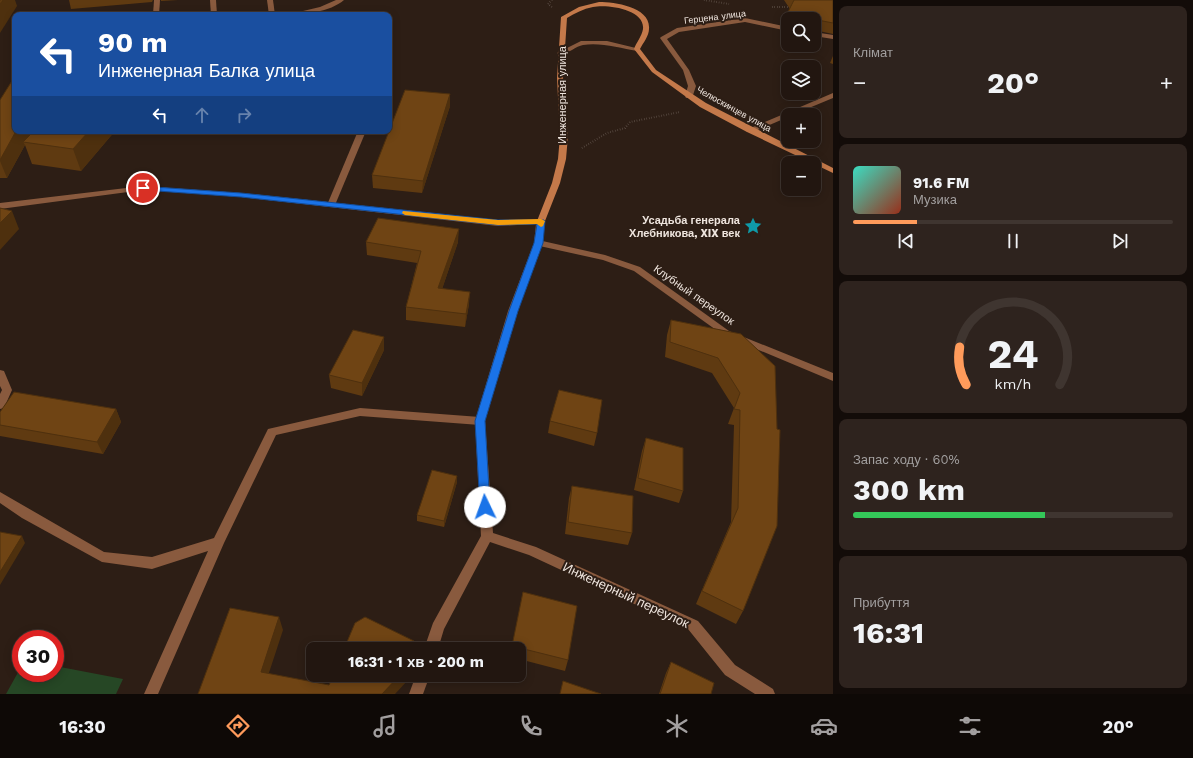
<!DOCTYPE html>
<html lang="uk">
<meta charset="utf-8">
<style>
:root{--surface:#221610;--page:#2e231e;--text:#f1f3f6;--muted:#a29f9f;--line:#3f3530;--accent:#ff9b5b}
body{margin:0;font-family:"Work Sans",sans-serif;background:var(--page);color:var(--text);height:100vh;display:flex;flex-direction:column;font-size:15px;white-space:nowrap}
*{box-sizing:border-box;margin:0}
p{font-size:13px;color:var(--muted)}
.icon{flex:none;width:22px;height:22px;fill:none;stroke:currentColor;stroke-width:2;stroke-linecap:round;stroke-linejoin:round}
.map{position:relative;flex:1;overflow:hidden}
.panel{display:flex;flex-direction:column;gap:6px;padding:6px;background:#130c09;width:360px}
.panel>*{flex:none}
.hud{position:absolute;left:12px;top:12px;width:380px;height:122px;border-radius:8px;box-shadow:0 2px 10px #0003,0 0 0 1px var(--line);background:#1a4fa0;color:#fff;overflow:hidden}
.controls{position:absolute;left:781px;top:12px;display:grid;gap:8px}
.controls a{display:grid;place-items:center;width:40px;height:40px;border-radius:8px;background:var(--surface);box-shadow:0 2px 10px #0003,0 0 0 1px var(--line);font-size:20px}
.speed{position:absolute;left:12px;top:630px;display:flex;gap:8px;font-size:20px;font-weight:700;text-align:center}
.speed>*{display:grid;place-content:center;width:52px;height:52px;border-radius:50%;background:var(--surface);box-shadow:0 2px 10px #0003,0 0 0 1px var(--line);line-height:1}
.speed .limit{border:6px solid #d22;background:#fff;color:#111}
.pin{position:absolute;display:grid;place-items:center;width:34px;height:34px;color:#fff;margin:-17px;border:2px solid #fff;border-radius:50%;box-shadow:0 1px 4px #0007}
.me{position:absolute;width:44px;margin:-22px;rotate:357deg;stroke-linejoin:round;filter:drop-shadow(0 0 3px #0008)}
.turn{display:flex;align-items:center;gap:14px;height:84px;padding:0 20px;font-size:18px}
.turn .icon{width:52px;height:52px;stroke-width:2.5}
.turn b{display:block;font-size:28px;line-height:34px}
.lanes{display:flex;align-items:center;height:38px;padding:0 20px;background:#0003;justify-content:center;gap:20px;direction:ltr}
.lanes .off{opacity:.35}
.big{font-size:30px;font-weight:700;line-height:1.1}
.panel .card{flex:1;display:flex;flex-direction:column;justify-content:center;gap:6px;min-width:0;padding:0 14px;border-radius:8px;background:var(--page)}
.panel .dial{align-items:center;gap:0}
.dial svg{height:104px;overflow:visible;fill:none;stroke:var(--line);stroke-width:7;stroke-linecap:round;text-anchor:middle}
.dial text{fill:var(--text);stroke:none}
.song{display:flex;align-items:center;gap:12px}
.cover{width:48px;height:48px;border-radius:6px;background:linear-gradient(135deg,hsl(170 70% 55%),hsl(10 70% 35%))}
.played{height:4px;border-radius:2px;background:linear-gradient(90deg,var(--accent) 20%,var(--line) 20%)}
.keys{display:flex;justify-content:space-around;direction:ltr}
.heat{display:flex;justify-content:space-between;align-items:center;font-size:22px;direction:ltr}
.charge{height:6px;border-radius:3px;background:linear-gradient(90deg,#34c759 60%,var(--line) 0)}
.trip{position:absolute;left:306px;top:642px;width:220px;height:40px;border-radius:8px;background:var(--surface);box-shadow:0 2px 10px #0003,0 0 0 1px var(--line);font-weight:700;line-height:40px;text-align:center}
.menu{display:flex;height:64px;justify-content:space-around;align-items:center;background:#0e0906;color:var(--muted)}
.menu .icon{width:28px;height:28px}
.menu .active{color:var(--accent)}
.menu b{font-size:18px;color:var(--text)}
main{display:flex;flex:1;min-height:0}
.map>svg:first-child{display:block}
.green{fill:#264725}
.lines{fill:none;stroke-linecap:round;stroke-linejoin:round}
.path{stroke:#6a5d55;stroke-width:2;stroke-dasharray:0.5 2;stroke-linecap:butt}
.lane{fill:#895a3e;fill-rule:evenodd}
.street{fill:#895a3e;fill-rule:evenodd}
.secondary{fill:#c4794a;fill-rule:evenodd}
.wall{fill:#5f3a11}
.shaded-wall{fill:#4e300e}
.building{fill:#6f4414;stroke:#4e300e}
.route{fill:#1a73e8;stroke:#114b97}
.slow{fill:#f59e0b}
.labels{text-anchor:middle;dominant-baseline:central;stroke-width:4;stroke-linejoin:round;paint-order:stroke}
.far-street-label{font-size:9px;fill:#efe5de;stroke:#2d1e15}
.street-label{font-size:11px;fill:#efe5de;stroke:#2d1e15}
.poi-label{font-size:11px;font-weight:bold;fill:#efe5de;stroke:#2d1e15;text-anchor:end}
.near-street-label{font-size:13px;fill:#efe5de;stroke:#2d1e15}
</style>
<main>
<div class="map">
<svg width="833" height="694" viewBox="0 0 833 694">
<rect width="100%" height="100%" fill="#2d1e15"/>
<polygon class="green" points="55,666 123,679 116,694 6,694 21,667 21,673 55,673"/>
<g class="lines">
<g class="path">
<polyline points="552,0 548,4 553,8"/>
<polyline points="704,0 729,4"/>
<polyline points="772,7 791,7"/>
<polyline points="582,148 607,133 625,128 630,122 680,112"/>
</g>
<g class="lane">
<polygon points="154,0 160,0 159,15 153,15"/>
<polygon points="210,0 216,0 217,15 211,15"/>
<polygon points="267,0 273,0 275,15 269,15"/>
<path d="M336,0H344C330,12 304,15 286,15L320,7Z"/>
<path d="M581,41H607L640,49L637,51C620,48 600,42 583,45C575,46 564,58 557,53Z"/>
<polygon points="833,93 833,98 792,115 788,115 788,117 753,132 747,132 746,130"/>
<polygon points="358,131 366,131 335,205 334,207 328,207 327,205"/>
<polygon points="538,240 605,255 640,267 729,331 833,373 833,381 723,335 634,271 603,260 535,245 534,243"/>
<polygon points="0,370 4,371 12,390 4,408 0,409 0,394 2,390 0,386"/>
<polygon points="360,408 480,417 484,418 485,421 484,424 480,425 360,416 276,435 224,543 158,694 144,694 208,551 152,569 102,562 22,518 0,503 0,492 104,552 152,557 214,538 268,429"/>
</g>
<g class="street">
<polygon points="745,18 788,27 788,31 745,22 679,32 667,39 689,70 696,86 692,98 686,98 685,96 688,86 683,70 660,38 661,37 677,28"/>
<polygon points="814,32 833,35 833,39 814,36"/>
<polygon points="143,186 241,193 498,220 544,219 545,221 542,243 518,311 485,421 493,533 536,547 698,621 735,665 773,689 775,694 755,694 725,675 688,629 529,555 490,542 444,629 438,649 424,649 433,623 481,536 475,421 508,311 534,243 536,224 498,226 241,197 143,190 0,209 0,203"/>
<polygon points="416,675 430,675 423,694 409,694"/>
</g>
<path class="secondary" d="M599,2C615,2 651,7 649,29C649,36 643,43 640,49L656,70L706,103L833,168V173L747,132L700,107L652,72L634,49C636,43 642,36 643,29C645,9 607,4 593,7C583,9 575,13 567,18L563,78L568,136L566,159L560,183L545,221L541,224L538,223L537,221L552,183L558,159L560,136L557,78L561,17L579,7Z"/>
</g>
<g class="wall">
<polygon points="69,0 153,0 152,2 71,9"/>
<polygon points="161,0 178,0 161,1"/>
<polygon points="784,0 833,0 833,34 814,30 814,19 788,19 788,24 784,24 787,14 790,9"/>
<polygon points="833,56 833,64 830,63"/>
<polygon points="0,100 15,131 32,131 30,135 115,131 81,171 32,164 25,145 7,178 0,178"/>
<polygon points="450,106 422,193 373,188 372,175"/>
<polygon points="366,242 458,242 442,289 469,304 465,327 406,320 406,307 417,263 367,255"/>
<polygon points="671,320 741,334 743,611 736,624 696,604 731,522 734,425 728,424 734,408 712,373 665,357 667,335"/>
<polygon points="384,350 362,396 331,388 329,375"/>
<polygon points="116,409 121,422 103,454 0,436 0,412"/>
<polygon points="550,421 597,433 594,446 548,433"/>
<polygon points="646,438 683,491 679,503 634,490 642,451"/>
<polygon points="457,476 457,482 444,527 417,521 417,515"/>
<polygon points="572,486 632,533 628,545 565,534 569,498"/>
<polygon points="523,592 568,660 565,671 519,659 519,649 512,649"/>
<polygon points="671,662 711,694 659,694 666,673"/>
</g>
<g class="shaded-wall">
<polygon points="3,0 15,0 17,6 0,33 0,4"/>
<polygon points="450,94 450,106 422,193 423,181"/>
<polygon points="16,131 32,131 26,142 23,142 25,145 7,178 0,161 0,160"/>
<polygon points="89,131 115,131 81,171 73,149"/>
<polygon points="12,211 19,229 0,250 0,223"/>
<polygon points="459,229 458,242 438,301 438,288"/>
<polygon points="470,292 469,304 465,327 466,314"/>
<polygon points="384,337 384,350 362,396 362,383"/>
<polygon points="116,409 121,422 103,454 97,442"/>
<polygon points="457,476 457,482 444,527 444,521"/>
<polygon points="22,536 25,543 0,585 0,572"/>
<polygon points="279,617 283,630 265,685 261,672"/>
<polygon points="414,641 414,649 412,649"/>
<polygon points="400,675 409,675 409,679 395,694 382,694"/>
</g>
<g class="building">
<polygon points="0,0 3,0 0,4"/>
<polygon points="794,0 833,0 833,23 787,14"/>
<polygon points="15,76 15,131 16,131 0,160 0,100"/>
<polygon points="405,90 450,94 423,181 372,175"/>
<polygon points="34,131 89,131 73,149 23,142"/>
<polygon points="0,208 12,211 0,223"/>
<polygon points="378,218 459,229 438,288 470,292 466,314 406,307 421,251 366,242"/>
<polygon points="671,320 741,334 775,366 777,429 780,430 777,526 743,611 702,591 738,508 740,410 734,409 740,393 718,358 670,342"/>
<polygon points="353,330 384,337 362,383 329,375"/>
<polygon points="559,390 602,400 597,433 550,421"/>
<polygon points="14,392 116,409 97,442 0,425 0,412"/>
<polygon points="646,438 683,448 683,491 638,478"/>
<polygon points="432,470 457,476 444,521 417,515"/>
<polygon points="572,486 633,496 632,533 568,522"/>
<polygon points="0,532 22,536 0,572"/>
<polygon points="523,592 577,606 568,660 512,646"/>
<polygon points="230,608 279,617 261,672 329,685 334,675 400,675 382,694 198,694"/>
<polygon points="365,617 414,641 412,649 344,649 355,623"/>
<polygon points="671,662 714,683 711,694 660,694"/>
<polygon points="563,681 601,694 560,694"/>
</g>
<polygon class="route" points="140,186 241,193 498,220 544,220 545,221 543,243 518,311 485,421 490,507 489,510 485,512 481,510 480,507 475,421 509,311 534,243 537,224 498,225 241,197 143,190 140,189"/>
<polygon class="slow" points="403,211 498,220 541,219 545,221 543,226 541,227 537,224 498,225 405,215 402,213"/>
<defs>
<g id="sight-bare" transform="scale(1.38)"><path d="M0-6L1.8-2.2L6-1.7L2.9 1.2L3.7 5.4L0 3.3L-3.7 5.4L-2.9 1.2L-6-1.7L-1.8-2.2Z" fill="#0f9aa8" stroke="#2d1e15" stroke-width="2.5" paint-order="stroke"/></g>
</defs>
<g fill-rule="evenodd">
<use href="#sight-bare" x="753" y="226"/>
</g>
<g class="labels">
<g class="far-street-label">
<text transform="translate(715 17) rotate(-7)">Герцена улица</text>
<text transform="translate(734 109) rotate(29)">Челюскинцев улица</text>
</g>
<g class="street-label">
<text transform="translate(562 95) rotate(-90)">Инженерная улица</text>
<text transform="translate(694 295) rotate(35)">Клубный переулок</text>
</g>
<g class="poi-label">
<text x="740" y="220">Усадьба генерала<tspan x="740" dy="13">Хлебникова, XIX век</tspan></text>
</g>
<g class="near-street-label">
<text transform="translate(626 595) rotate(25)">Инженерный переулок</text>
</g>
</g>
</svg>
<div class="controls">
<a><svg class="icon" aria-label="search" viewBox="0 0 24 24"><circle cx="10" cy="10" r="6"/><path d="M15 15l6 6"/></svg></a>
<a><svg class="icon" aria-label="layers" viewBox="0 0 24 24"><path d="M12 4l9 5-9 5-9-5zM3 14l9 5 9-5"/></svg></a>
<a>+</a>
<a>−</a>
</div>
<div class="speed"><div class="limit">30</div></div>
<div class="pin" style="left:143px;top:188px;background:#d93025"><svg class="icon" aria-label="arrive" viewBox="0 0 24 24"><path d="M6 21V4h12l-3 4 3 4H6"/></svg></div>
<svg class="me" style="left:485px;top:507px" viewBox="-20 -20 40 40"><circle r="19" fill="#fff"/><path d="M0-13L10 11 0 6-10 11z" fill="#1a73e8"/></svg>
<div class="trip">16:31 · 1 хв · 200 m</div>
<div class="hud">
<div class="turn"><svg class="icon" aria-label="left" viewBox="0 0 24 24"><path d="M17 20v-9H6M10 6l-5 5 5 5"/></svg><div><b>90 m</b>Инженерная Балка улица</div></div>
<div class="lanes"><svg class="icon" aria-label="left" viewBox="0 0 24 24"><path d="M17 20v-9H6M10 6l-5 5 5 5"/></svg><svg class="icon off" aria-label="ahead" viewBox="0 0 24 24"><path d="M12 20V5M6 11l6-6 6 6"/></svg><svg class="icon off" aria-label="right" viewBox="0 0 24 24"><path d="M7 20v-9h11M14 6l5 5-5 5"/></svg></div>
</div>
</div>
<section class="panel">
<div class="card"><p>Клімат</p>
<div class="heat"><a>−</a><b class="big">20°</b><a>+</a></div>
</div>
<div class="card">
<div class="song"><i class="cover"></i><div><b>91.6 FM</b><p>Музика</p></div></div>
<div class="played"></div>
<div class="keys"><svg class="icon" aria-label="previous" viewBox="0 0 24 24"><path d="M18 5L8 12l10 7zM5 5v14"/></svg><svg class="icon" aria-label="pause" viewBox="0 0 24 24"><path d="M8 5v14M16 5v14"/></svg><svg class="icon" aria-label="next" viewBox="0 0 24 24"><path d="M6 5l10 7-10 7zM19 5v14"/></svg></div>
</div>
<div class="card dial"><svg viewBox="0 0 100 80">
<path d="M14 69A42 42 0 1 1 86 69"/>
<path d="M14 69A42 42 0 0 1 9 40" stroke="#ff9b5b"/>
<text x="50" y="56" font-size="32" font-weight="700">24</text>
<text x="50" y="72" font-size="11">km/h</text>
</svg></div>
<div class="card"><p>Запас ходу · 60%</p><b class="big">300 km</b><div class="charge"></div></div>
<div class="card"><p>Прибуття</p><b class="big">16:31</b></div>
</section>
</main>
<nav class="menu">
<b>16:30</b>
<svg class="icon active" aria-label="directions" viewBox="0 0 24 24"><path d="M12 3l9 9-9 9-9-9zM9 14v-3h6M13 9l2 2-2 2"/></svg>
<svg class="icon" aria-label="music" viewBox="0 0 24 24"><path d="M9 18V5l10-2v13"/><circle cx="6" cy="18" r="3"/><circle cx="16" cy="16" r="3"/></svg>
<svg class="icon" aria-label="phone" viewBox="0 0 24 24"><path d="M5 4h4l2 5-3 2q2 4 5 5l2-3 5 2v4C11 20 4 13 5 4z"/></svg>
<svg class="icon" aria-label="climate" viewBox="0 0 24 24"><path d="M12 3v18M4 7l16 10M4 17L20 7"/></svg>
<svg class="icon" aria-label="car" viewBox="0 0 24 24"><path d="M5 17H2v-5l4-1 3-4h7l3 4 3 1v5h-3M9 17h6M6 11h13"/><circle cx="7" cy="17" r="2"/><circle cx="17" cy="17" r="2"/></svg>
<svg class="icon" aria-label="filters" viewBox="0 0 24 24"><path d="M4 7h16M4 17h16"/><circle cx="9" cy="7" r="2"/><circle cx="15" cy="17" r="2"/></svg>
<b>20°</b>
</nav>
